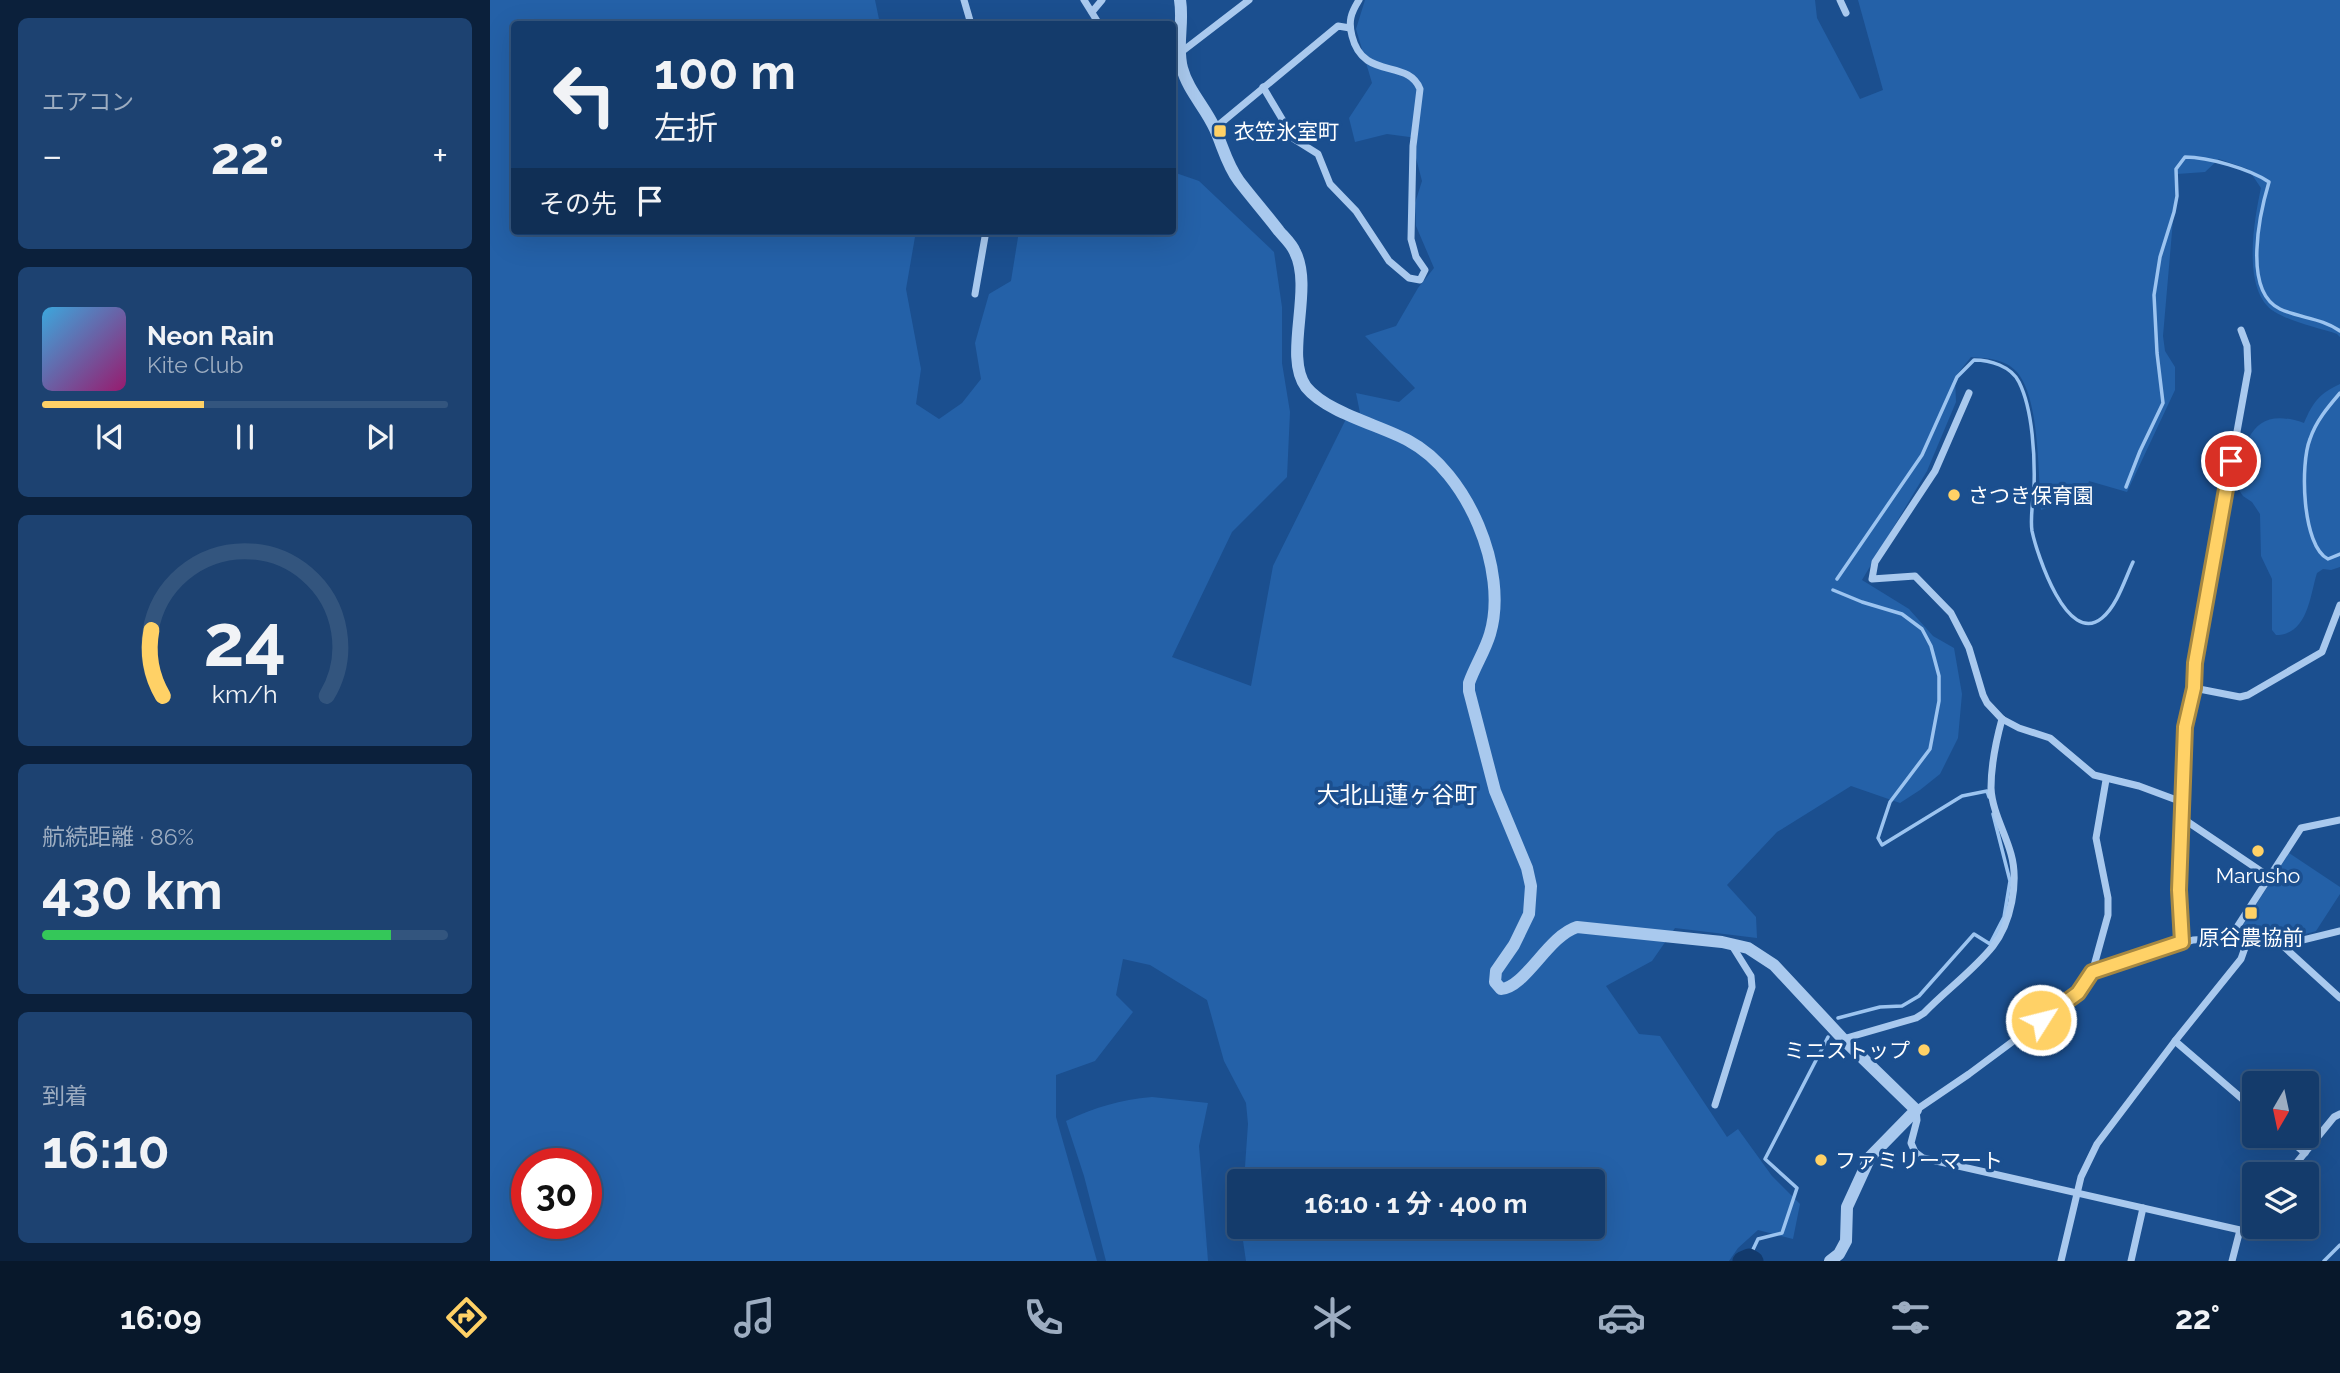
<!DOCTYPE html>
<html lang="ja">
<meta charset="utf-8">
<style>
:root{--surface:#143b6b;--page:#1d4271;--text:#f1f3f6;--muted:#9dadc1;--line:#33557e;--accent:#ffd166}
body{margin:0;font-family:Raleway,"Noto Sans JP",sans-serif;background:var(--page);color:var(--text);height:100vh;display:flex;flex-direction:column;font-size:26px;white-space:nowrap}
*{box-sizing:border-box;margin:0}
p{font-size:23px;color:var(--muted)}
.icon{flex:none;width:38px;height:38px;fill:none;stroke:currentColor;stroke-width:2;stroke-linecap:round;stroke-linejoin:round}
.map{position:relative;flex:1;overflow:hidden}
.sheet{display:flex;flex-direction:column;gap:18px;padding:18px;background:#0b203b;width:490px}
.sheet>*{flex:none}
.guide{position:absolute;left:21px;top:21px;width:665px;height:214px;border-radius:7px;box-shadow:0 7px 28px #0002,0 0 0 2px var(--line);background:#143b6b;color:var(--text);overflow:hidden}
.needle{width:46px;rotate:189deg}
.buttons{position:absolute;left:1752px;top:1071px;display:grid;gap:14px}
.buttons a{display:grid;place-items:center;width:77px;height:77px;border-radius:7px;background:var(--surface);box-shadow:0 7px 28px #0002,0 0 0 2px var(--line);font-size:35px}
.speed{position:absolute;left:21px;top:1148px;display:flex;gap:14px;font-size:35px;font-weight:700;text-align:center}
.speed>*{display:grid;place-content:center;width:91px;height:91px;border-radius:50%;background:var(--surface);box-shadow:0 7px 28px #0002,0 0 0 2px var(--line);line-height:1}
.speed .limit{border:10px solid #d22;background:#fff;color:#111}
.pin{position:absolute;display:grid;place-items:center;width:60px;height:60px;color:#fff;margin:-30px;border:4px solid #fff;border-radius:50%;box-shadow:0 2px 7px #0007}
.me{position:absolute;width:77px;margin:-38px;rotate:54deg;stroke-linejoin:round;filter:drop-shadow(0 0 5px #0008)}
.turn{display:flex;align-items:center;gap:24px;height:147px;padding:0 28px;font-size:32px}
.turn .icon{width:91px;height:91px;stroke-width:2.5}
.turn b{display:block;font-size:49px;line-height:60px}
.then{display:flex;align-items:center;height:66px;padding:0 28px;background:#0003;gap:14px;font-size:26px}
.big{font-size:52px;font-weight:700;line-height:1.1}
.sheet .tile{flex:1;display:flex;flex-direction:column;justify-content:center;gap:10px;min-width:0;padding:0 24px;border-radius:10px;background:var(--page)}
.sheet .dial{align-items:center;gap:0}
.dial svg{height:182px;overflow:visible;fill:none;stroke:var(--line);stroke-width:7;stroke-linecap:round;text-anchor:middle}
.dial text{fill:var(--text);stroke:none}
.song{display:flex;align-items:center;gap:21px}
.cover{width:84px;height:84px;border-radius:10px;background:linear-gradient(135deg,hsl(200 70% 55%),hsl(320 70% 35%))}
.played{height:7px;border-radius:4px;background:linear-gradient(90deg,var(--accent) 40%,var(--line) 40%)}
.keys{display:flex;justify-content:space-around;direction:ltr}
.heat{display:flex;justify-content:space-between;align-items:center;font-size:38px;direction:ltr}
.charge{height:10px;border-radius:5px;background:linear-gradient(90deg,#34c759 86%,var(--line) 0)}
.trip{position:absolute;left:737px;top:1169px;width:378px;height:70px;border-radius:7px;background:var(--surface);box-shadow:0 7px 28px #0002,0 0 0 2px var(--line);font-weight:700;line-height:70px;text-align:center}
.dock{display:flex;height:112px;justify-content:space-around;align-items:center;background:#08182b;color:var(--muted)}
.dock .icon{width:49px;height:49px}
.dock .active{color:var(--accent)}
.dock b{font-size:32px;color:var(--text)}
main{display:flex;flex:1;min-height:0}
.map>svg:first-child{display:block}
.green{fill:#2461a8;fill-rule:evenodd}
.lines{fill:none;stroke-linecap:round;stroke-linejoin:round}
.stream{stroke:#9cc4f0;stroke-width:3.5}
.river{stroke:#123a6d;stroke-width:19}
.minor{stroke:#a9c9ee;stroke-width:7}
.tertiary{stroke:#a9c9ee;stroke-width:12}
.route-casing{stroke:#a68842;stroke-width:18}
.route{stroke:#ffd166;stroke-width:12}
.poi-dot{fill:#ffd166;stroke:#1b4f8f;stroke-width:2.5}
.labels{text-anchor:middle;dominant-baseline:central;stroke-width:7;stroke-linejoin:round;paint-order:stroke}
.poi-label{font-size:21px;fill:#fff;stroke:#1b4f8f;text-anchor:start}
.neighbourhood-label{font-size:23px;fill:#fff;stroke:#1b4f8f}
</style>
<main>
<section class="sheet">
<div class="tile"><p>エアコン</p>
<div class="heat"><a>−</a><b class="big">22°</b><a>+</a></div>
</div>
<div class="tile">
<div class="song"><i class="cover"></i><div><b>Neon Rain</b><p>Kite Club</p></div></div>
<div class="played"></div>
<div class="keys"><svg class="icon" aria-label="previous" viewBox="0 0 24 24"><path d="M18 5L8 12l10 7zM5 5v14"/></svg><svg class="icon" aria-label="pause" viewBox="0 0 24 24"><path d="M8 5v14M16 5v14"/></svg><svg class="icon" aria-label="next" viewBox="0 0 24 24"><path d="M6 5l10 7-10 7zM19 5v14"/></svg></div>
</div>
<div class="tile dial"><svg viewBox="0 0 100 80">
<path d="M14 69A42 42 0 1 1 86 69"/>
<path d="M14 69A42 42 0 0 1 9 40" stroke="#ffd166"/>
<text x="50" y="56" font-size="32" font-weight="700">24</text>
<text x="50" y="72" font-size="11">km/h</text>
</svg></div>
<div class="tile"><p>航続距離 · 86%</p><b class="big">430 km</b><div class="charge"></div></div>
<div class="tile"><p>到着</p><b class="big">16:10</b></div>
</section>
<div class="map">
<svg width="1850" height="1261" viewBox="0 0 1850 1261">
<rect width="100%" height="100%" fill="#1b4f8f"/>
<g class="green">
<path d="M0,0H385L390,24H24V231H426L416,289L431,369L426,404L449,419L472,403L491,379L485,343L499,294L521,281L529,231H682L683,172L709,181L784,252L792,307V363L800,412L797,477L742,532L682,657L761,686L783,566L856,419L870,413L866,393L909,402L925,388L875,336L906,326L928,288L944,268L926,226L925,203L932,181L926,158L927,138L897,134L865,142L859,118L882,83L866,29L875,0H1325L1327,18L1370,99L1393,90L1368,0H1850V337L1847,334C1829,328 1801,322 1785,312C1751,292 1764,220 1771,188L1758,169L1729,159L1715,172L1687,174L1673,336L1675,351L1685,367V390L1637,492L1599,481L1595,495L1551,510C1548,475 1550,399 1527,372C1515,359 1497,358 1481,357L1465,377L1466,402L1437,471L1372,580L1419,609L1443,636L1464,648L1472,694L1468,738L1450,774L1430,790L1410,803L1361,786L1287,832L1237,885L1266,917L1267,938L1185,928L1162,961L1116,986L1149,1034L1170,1036L1237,1137L1248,1129L1282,1176L1310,1204L1303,1239L1268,1230L1248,1248L1239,1261H756L751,1227H1102V1181H754L758,1124L756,1103L734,1061L717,1000L660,965L633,959L626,995L643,1012L605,1061L566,1075V1117L607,1261H0ZM37,1164H96V1223H37Z"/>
<path d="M1850,384V567L1841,570L1833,569L1827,573C1820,595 1818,635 1786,635L1782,630V579L1771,556L1770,514L1762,502L1753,496L1744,483C1755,441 1762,405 1814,423C1823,402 1830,393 1850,384Z"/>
<path d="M1799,853L1850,887V894L1826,931C1805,938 1768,946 1751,928Z"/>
<path d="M662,1097L718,1103L709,1146L718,1261H616L594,1176L576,1121C606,1107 629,1100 662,1097Z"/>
</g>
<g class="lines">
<g class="stream">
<path d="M1850,393C1838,407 1826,421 1820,439C1810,464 1812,546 1838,559L1850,554"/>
<path d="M1636,487L1650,451L1673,403L1667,353L1664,295L1670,257L1684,212L1687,196L1686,169L1695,157C1718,157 1760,169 1779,182C1770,212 1752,291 1790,309C1809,318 1832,318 1850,331"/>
<path d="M1347,579L1432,455L1467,377L1484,360C1500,360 1521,366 1529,382C1543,410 1545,458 1544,488C1543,501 1540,518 1542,531C1547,554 1577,647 1612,618C1627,606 1635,579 1643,562"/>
<polyline points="1343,590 1372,602 1412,614 1432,629 1441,646 1449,676 1449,701 1440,749 1400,802 1388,838 1392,845 1472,796 1497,791 1499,797"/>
<polyline points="1348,1018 1390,1007 1412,1006 1429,996 1484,934 1500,944 1514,917 1520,881 1503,814"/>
<polyline points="1259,1258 1268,1239 1292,1233 1307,1188 1275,1159 1338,1037"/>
<polyline points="1834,1261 1850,1245"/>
</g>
<polyline class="river" points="1252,1261 1259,1258 1264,1261"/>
<g class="minor">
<polyline points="474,0 481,24"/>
<polyline points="594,0 609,24"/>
<polyline points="1350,0 1356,13"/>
<polyline points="602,12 612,0"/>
<polyline points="690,53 759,0"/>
<path d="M773,87L804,139L828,154L840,184L866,211L899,261L919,278L930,280L935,270L926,257L921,239L923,146L930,89C918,58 873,81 862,36C858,21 861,13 869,0"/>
<polyline points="725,128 848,26 860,28"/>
<polyline points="485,294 496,231"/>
<polyline points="1479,393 1445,471 1385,562 1382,579 1425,576 1461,613 1479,648 1493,695 1497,703 1512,719 1529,728 1560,738 1604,775 1649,786 1692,802"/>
<polyline points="1704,688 1750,697 1758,695 1832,652 1850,605"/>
<polyline points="1692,818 1778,876"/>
<polyline points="1740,938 1811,828 1850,820"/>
<polyline points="1691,942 1689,890 1695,727 1704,688 1705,663 1758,371 1757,346 1751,330"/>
<polyline points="1792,945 1850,998"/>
<polyline points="1602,973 1618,915 1618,898 1606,838 1616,780"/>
<path d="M1353,1039L1426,1018L1434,1013C1456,990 1483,971 1503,946C1521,923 1529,882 1521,854C1515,832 1502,811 1501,788C1501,765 1506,741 1512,719"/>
<polyline points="1685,1041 1764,1109"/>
<polyline points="1225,1105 1262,987 1261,976 1241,944"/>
<polyline points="1795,1136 1815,1153"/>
<polyline points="1804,1166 1844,1117 1850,1114"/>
<polyline points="1571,1261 1591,1177 1607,1144 1685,1041 1751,959 1757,942"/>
<polyline points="1641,1261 1653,1208"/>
<polyline points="1742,1261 1750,1230 1433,1158 1425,1152 1421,1143 1427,1120 1426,1110 1479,1074 1588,993 1602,973 1703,940 1740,938 1792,945 1850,931"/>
</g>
<path class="tertiary" d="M690,0C694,23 686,46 692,68C698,91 716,108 725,129C733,147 737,165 749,181C762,198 776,214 789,231C794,237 802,244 805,252C824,289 793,356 816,387C837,413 890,425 919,441C977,472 1019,570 1000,634C995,651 985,666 979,683V691L1005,791L1037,868L1041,886L1039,914L1024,945L1006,971L1005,982L1011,989C1035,988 1058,936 1087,927L1232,942L1258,948L1284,965L1353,1039L1426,1110L1380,1157L1357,1207L1356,1241L1349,1254L1340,1261"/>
</g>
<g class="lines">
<g class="route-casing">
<polyline id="route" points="1551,1020 1588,993 1602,972 1692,942 1689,890 1695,727 1704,688 1705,663 1741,461"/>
</g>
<use href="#route" class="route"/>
</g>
<g class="poi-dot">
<rect x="723" y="124" width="14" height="14" rx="3.5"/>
<circle cx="1464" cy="495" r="7"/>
<circle cx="1768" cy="851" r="7"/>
<rect x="1754" y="906" width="14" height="14" rx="3.5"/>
<circle cx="1434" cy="1050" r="7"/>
<circle cx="1331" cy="1160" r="7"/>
</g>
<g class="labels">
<g class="poi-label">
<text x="744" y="131">衣笠氷室町</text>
<text x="1478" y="495">さつき保育園</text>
<text x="1768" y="875" text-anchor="middle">Marusho</text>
<text x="1761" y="937" text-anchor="middle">原谷農協前</text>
<text x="1420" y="1050" text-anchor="end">ミニストップ</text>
<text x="1345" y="1160">ファミリーマート</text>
</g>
<g class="neighbourhood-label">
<text x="907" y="794">大北山蓮ヶ谷町</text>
</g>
</g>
</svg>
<div class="buttons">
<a><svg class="needle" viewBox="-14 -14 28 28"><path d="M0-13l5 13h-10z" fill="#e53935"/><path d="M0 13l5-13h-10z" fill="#9dadc1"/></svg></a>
<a><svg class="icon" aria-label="layers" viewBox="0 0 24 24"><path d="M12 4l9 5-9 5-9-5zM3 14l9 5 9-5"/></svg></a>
</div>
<div class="speed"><div class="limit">30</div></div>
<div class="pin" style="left:1741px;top:461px;background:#d93025"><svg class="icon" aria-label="arrive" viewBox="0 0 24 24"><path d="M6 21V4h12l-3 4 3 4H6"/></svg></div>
<svg class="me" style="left:1551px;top:1020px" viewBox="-20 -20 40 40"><circle r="17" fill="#ffd166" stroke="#fff" stroke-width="3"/><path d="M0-11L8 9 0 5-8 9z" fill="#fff"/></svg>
<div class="trip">16:10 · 1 分 · 400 m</div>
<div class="guide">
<div class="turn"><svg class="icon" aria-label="left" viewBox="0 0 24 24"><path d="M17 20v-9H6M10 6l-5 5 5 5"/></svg><div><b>100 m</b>左折</div></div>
<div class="then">その先<svg class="icon" aria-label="arrive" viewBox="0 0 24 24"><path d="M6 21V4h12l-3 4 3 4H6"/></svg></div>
</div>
</div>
</main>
<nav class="dock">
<b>16:09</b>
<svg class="icon active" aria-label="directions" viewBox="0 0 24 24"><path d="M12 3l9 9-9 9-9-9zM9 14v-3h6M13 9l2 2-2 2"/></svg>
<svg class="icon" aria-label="music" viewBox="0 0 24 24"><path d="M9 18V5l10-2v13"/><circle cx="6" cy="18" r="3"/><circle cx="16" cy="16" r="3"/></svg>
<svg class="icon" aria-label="phone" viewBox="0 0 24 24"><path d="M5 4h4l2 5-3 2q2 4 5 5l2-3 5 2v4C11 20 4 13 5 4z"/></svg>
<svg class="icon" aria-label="climate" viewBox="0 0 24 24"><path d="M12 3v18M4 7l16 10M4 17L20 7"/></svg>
<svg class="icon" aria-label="car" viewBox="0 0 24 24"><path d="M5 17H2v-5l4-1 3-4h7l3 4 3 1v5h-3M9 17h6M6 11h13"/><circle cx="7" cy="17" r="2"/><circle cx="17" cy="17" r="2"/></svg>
<svg class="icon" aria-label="filters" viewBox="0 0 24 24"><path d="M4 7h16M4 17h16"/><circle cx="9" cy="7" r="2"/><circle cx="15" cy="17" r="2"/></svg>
<b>22°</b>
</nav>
